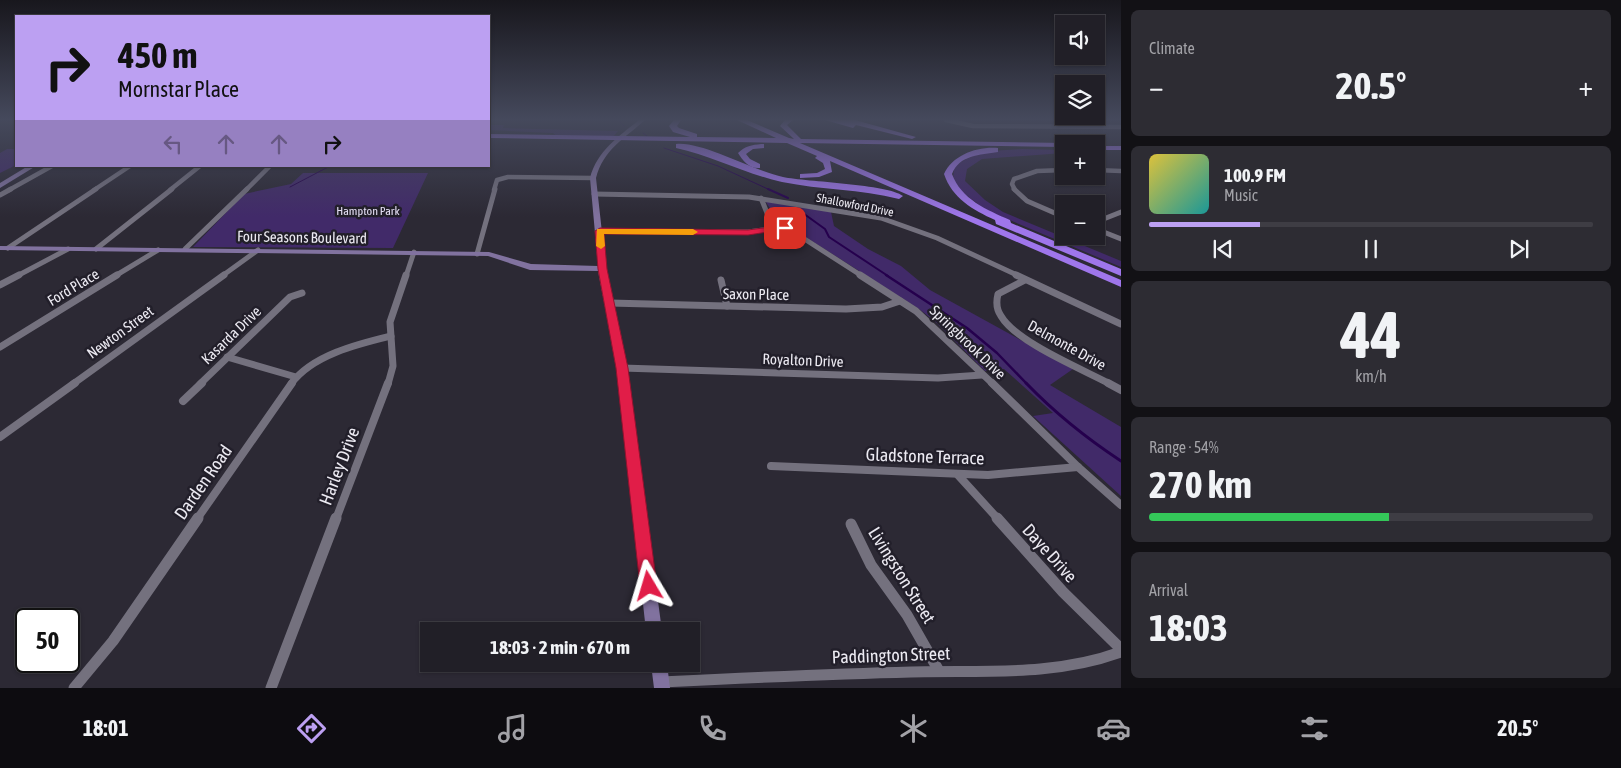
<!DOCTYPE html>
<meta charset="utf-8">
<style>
:root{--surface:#211f27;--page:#2d2c33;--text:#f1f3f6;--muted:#a2a2a7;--line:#3e3d44;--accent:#bca0f2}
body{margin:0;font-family:"Asap Condensed",sans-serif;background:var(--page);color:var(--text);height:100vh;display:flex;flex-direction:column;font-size:19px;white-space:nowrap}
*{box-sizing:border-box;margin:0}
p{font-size:16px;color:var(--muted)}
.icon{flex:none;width:28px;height:28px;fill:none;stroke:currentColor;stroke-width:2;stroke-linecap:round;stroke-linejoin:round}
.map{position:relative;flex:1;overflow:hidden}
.panel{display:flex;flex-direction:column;gap:10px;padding:10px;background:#121115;width:500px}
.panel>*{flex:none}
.banner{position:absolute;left:15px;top:15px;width:475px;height:152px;border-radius:0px;box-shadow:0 1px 4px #0004,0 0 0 1px var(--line);background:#bca0f2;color:#111;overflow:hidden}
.buttons{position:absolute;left:1055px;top:15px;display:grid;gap:10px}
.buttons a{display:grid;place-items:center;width:50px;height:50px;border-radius:0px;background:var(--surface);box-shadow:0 1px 4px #0004,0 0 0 1px var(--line);font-size:25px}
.speed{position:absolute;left:15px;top:608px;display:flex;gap:10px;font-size:25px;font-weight:700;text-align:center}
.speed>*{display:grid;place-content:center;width:65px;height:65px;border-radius:50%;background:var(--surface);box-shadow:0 1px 4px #0004,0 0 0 1px var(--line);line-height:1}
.speed .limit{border:2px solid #111;border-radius:8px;background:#fff;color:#111}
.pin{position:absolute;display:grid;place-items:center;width:42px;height:42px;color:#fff;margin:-21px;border-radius:10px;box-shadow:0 2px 8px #0006}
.me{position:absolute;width:55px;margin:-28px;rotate:353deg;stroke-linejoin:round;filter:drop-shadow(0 0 4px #0008)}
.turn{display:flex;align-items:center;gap:18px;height:105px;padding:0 20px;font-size:22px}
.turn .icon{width:65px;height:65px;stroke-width:2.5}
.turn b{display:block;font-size:35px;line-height:42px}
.lanes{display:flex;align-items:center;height:48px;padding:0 20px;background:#0003;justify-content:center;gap:25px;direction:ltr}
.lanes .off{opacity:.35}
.big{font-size:38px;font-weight:700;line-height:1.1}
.panel .card{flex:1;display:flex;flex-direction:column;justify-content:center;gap:8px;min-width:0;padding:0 18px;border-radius:8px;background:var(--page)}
.panel .dial{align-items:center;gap:0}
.dial b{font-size:65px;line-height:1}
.song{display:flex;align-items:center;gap:15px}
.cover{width:60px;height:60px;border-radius:8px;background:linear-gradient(135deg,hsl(50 70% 55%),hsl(180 70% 35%))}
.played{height:5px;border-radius:2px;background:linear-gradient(90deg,var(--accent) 25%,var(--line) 25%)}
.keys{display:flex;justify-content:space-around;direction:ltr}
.heat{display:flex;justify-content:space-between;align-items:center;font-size:28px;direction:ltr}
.charge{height:8px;border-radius:4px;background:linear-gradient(90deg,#34c759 54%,var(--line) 0)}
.trip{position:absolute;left:420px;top:622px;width:280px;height:50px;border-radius:0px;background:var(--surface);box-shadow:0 1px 4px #0004,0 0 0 1px var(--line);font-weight:700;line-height:50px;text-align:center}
.tabs{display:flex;height:80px;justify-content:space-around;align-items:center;background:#0d0c10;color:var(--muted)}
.tabs .icon{width:35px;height:35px}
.tabs .on{color:var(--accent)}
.tabs b{font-size:22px;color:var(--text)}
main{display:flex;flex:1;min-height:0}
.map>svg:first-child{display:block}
.green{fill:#412a69}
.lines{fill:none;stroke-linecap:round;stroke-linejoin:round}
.stream-far3{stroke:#25004d;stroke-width:1}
.stream-far2{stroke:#25004d;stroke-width:2}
.stream-far1{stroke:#25004d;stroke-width:2.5}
.stream{stroke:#25004d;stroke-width:3}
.street-far4{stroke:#74717e;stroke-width:4.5}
.street-far3{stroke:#74717e;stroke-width:5}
.street-far2{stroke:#74717e;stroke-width:7}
.street-far1{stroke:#74717e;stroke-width:8}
.street{stroke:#74717e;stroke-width:11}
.secondary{fill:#81729f;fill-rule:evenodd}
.highway{fill:#9f76eb;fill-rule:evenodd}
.route{fill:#e11d48;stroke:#92132f}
.slow{fill:#f59e0b}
.labels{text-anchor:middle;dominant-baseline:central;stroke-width:5;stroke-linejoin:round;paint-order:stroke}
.far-street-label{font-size:12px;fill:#eceaf2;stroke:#221f2a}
.far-park-label{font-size:12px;fill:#e5dff5;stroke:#221f2a}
.street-label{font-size:15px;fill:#eceaf2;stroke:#221f2a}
.near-street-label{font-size:18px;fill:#eceaf2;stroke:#221f2a}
</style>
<main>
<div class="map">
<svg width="1121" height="688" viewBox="0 0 1121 688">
<rect width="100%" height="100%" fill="#2c2934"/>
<g class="green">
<polygon points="489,125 504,125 503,128 618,131 613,137 557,136 553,133 489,130"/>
<polygon points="7,149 16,149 16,165 0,173 0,153"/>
<path d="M1022,149L1064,150V153L982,159L967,169L965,181L985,200L1003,212L1121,261V267L986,210L962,192L953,179L954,167C973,151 999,150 1022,149Z"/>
<polygon points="303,173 428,173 393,248 193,247 244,194 291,184"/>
<polygon points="769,201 831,212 834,226 868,249 901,266 930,290 1073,369 1050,385 1121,427 1121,496 1033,416 1053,413 1004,369 985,371 937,323 919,309 782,222 774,215 766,202"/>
</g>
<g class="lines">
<g class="stream-far3">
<polyline points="618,120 624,126"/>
<polyline points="643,133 647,136"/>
<polyline points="664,148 718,166 770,190"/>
<polyline points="290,187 330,166"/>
</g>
<g class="stream-far2">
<polyline points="768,189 788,198"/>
<polyline points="800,211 825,229 829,237 888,276"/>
</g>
<polyline class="stream-far1" points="886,275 967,328 997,353 1027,384"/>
<path class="stream" d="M1026,383C1055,413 1086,438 1121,461"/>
<g class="street-far4">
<polyline points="946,120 973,126 1121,127"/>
<polyline points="1096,170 1121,171"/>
<polyline points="9,190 52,166"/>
<polyline points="94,190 130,166"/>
<polyline points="170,190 200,166"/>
<polyline points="246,190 270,166"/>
<polyline points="494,190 497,180 508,177 593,178"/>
<polyline points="1015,190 1012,184 1014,179 1037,171 1064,170"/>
</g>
<g class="street-far3">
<polyline points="1014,189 1027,201 1064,217"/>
<polyline points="594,194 749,197 881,218 937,238 1019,276"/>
<polyline points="0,195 11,189"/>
<polyline points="761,198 767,213 775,220 862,276"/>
<polyline points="1096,222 1121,212"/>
<polyline points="1096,229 1121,239"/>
<polyline points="600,231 748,232 785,227"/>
<polyline points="8,248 96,189"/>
<polyline points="96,249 172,189"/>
<polyline points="185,249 247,189"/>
<polyline points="477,254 495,189"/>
<polyline points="17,276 68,249"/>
<polyline points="115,276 158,250"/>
<polyline points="222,276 258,250"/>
<polyline points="406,276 414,252"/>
</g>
<g class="street-far2">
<polyline points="860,275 916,311 993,384"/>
<polyline points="1016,275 1121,324"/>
<polyline points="721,280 727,306"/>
<path d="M1025,280L998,294C996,302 996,309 1001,316C1016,342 1082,369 1110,384"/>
<polyline points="0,285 19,275"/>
<polyline points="610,303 846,309 882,307 900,301"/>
<polyline points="0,347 117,275"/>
<polyline points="227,357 296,377"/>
<polyline points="622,368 938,378 982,375"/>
<polyline points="73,384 224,275"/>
<polyline points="200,384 290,297 302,293"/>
<path d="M291,384C312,355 358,344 391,336"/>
<polyline points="388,384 393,366 390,322 406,275"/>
</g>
<g class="street-far1">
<polyline points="992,383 1078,467 1121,505"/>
<polyline points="1108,383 1121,390"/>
<polyline points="183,401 202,383"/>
<polyline points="0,437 75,383"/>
<polyline points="771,466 988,475 1078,467"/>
<polyline points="958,475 998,519"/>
<polyline points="197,519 292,383"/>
<polyline points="336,519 388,383"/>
</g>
<g class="street">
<polyline points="997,518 1063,592 1121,649"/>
<polyline points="851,524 871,565 907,615 939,671"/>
<path d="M661,682C744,678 828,674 911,672C982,670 1053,677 1121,652"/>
<polyline points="74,688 113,641 198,518"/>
<polyline points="271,688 336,518"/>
</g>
<g class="secondary">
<path d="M639,120H645C625,138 603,150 596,178L606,269L627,368L662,631H646L617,368L598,271L530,270L488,256L0,250V246L489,252L531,264L598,266L590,178C597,151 618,137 639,120Z"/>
<polygon points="28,166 36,166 0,188 0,183"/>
<polygon points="651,664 667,664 670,688 654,688"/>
</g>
<g class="highway">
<polygon points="674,120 681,120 677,126 679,128 697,134 697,137 776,138 737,120 747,120 789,138 794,139 780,126 785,120 793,120 787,125 801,139 1067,143 1064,144 1064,147 800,143 1121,280 1121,287 830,161 832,172 819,177 800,178 800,174 817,173 825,169 823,163 815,158 817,156 787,143 489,138 489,134 690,137 673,132 669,126"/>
<polygon points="825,120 855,120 916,137 912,139 856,125 853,128"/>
<path d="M676,144C702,141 754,171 783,177C807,182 888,184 903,196L899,199C860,189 821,190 782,182C746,174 712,156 676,148Z"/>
<path d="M761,144H764V148L753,149L746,154L750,159L760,164V168C749,169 743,161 738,153C745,146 752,145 761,144Z"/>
<rect x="1096" y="146" width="25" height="4"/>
<path d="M998,148V152C980,155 959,155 952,174C961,199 987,210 1010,220L1011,223L1121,269V276L996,224L995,220C973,210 952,198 944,174C952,155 978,146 998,148Z"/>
</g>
</g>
<linearGradient id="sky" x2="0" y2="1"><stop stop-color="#18171d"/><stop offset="0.55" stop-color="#45495c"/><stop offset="1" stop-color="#45495c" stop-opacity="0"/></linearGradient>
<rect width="1121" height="217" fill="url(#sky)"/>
<polygon class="route" points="785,225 790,228 788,229 748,235 604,234 607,269 628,368 657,586 655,591 649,594 643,591 640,586 616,368 598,269 595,231 600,228 748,230"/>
<polygon class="slow" points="597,229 693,229 698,232 693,235 604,234 605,246 601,249 596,246"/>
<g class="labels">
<g class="far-street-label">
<text transform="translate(855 205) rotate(11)">Shallowford Drive</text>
</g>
<g class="far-park-label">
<text x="368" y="211">Hampton Park</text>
</g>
<g class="street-label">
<text transform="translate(302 237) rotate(1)">Four Seasons Boulevard</text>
<text transform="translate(73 287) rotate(-31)">Ford Place</text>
<text transform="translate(756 294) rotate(1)">Saxon Place</text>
<text transform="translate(120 332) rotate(-36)">Newton Street</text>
<text transform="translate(231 335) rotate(-44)">Kasarda Drive</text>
<text transform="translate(968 342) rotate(44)">Springbrook Drive</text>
<text transform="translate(1067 345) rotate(29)">Delmonte Drive</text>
<text transform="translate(803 360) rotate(2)">Royalton Drive</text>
</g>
<g class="near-street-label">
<text transform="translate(925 456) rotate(2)">Gladstone Terrace</text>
<text transform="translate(339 466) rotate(-69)">Harley Drive</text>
<text transform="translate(203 482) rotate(-55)">Darden Road</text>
<text transform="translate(1050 553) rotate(48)">Daye Drive</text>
<text transform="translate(902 575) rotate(58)">Livingston Street</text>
<text transform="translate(891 655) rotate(-2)">Paddington Street</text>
</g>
</g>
</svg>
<div class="buttons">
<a><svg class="icon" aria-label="sound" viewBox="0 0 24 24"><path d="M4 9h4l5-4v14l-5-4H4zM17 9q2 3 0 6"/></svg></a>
<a><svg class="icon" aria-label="layers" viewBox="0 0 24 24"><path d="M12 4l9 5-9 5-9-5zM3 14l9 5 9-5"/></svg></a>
<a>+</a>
<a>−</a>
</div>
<div class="speed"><div class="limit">50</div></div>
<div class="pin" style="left:785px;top:228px;background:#d93025"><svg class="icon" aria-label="arrive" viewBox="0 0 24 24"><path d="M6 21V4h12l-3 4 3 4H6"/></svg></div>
<svg class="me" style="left:649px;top:586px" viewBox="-20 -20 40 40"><path d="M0-17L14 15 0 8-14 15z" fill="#e11d48" stroke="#fff" stroke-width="4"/></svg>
<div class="trip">18:03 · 2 min · 670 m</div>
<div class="banner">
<div class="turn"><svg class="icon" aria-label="right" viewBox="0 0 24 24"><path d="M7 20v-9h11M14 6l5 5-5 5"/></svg><div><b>450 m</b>Mornstar Place</div></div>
<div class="lanes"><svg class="icon off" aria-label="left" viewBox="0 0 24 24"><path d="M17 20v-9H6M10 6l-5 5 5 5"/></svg><svg class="icon off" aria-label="ahead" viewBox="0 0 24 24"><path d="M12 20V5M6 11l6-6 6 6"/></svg><svg class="icon off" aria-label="ahead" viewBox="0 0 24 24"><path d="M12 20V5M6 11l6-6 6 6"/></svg><svg class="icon" aria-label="right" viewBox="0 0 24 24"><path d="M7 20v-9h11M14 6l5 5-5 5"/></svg></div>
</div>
</div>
<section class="panel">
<div class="card"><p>Climate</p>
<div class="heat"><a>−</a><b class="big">20.5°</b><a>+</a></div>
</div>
<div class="card">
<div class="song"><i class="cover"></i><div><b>100.9 FM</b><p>Music</p></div></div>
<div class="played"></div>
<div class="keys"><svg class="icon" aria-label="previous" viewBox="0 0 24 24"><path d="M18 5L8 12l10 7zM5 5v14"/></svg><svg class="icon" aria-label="pause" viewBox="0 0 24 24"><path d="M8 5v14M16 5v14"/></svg><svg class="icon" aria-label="next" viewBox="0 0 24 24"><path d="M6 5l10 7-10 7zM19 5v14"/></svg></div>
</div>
<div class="card dial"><b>44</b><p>km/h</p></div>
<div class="card"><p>Range · 54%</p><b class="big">270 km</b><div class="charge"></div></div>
<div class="card"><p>Arrival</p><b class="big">18:03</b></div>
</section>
</main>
<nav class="tabs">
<b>18:01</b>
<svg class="icon on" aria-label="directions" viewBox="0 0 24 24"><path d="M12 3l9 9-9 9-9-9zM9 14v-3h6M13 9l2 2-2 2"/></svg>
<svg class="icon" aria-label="music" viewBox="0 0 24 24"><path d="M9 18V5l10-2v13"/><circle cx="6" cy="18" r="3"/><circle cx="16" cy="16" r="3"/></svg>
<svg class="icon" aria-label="phone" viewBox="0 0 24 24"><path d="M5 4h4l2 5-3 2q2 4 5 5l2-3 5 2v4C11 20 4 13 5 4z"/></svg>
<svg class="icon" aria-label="climate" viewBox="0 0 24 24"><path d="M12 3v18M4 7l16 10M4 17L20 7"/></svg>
<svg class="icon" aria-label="car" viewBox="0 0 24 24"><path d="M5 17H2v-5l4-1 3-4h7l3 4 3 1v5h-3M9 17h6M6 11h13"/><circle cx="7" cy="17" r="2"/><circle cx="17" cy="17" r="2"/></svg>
<svg class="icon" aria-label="filters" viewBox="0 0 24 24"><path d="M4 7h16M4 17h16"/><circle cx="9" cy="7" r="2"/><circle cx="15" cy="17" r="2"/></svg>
<b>20.5°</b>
</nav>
